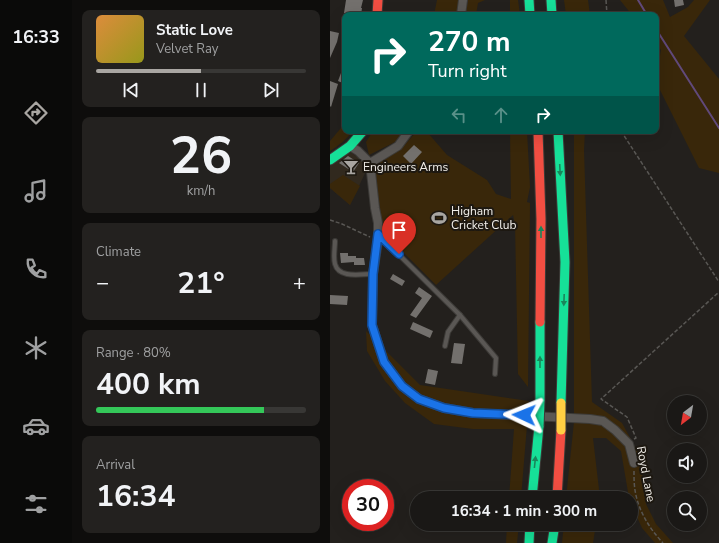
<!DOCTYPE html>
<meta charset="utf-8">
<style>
:root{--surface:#1a1816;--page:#23211f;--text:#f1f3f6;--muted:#9fa0a1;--line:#383735;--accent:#a9a6a2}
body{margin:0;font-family:"Nunito Sans",sans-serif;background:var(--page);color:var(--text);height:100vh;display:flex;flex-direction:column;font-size:15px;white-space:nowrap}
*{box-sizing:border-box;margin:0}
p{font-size:13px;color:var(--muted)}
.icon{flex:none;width:22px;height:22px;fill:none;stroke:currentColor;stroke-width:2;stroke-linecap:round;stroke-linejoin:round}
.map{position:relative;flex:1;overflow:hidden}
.drawer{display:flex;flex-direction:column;gap:10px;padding:10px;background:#0e0d0c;width:258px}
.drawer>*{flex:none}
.banner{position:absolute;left:12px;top:12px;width:317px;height:122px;border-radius:8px;box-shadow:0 4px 16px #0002,0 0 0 1px var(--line);background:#00695c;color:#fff;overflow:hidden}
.needle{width:26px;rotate:211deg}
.controls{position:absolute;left:337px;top:395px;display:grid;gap:8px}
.controls a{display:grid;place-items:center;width:40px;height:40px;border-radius:50%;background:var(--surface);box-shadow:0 4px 16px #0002,0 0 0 1px var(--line);font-size:20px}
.speed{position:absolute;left:12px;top:479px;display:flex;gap:8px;font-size:20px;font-weight:700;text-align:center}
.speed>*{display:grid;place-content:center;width:52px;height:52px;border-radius:50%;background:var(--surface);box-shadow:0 4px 16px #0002,0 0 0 1px var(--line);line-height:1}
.speed .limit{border:6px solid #d22;background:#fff;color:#111}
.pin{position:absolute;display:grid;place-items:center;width:34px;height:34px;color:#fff;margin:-41px -17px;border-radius:50% 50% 50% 0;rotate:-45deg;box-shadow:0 0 4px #0007}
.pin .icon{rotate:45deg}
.me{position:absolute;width:44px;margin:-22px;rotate:272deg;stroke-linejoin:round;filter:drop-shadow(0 0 3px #0008)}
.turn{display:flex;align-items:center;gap:14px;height:84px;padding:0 20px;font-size:18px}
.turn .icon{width:52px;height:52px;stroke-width:2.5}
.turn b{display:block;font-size:28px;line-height:34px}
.lanes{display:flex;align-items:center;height:38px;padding:0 20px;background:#0003;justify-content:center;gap:20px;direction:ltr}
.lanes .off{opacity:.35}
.big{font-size:30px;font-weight:700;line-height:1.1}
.drawer .widget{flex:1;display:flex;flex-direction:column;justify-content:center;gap:6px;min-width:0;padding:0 14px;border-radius:8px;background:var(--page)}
.drawer .dial{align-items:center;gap:0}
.dial b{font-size:52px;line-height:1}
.song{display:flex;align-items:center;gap:12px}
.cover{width:48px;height:48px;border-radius:6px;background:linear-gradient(135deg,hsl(30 70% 55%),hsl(60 70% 35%))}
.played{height:4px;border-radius:2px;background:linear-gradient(90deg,var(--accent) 50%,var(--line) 50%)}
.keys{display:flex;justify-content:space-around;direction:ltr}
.heat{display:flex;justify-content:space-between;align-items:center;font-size:22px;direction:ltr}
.charge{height:6px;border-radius:3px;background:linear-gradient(90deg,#34c759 80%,var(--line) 0)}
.trip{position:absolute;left:80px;top:491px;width:228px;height:40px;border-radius:20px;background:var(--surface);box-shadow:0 4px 16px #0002,0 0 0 1px var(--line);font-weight:700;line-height:40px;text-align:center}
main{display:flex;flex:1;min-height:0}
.dock{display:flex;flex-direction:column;width:72px;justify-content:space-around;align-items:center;background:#0a0a09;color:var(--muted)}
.dock .icon{width:28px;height:28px}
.dock .on{color:var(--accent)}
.dock b{font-size:18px;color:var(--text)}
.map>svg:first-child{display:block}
.built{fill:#31291e}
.green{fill:#39270a}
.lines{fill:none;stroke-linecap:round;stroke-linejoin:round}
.stream{stroke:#61497b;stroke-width:2}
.building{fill:#73706d}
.lane-casing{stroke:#3d3b38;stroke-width:6}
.street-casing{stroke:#3d3b38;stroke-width:10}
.fast-casing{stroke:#3d3b38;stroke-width:11}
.jam-casing{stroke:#3d3b38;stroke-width:11}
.path{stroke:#595754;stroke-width:1.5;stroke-dasharray:4 2;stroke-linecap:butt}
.lane{stroke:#5a5754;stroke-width:4}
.street{stroke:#5a5754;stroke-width:8}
.fast{stroke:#16e098;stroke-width:9}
.jam{stroke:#f24e42;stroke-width:9}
.fast-bridge-casing{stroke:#3d3b38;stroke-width:11;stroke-linecap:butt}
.slow-bridge-casing{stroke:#3d3b38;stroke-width:11;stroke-linecap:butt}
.fast-bridge{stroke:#16e098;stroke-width:9}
.slow-bridge{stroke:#ffcf43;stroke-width:9}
.oneway{fill:#19865b}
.route-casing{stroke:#114b97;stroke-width:10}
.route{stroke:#1a73e8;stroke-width:7}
.labels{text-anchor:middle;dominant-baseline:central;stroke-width:4;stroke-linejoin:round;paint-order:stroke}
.poi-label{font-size:12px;fill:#f1eee9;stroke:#1d1811;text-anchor:start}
.street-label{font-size:12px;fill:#f1eee9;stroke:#1d1811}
</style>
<main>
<nav class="dock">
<b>16:33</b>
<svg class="icon on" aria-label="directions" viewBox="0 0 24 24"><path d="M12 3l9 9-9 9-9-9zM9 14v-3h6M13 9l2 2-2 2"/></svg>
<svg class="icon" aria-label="music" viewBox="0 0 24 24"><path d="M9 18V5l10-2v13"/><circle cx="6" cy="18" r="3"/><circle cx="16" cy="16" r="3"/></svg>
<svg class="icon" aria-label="phone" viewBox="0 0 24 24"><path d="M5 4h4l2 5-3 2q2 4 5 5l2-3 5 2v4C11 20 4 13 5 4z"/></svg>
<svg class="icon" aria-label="climate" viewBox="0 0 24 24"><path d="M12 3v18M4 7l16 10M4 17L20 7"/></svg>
<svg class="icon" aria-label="car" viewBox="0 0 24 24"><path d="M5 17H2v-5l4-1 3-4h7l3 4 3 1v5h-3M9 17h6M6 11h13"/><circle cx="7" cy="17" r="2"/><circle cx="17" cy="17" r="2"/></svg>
<svg class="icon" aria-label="filters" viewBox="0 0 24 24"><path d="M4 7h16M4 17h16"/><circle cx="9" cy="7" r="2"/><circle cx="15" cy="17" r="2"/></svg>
</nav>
<section class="drawer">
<div class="widget">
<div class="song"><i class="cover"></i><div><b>Static Love</b><p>Velvet Ray</p></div></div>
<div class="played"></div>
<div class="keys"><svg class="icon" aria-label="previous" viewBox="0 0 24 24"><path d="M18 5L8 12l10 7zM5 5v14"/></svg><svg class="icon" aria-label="pause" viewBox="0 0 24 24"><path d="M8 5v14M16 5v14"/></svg><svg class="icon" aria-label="next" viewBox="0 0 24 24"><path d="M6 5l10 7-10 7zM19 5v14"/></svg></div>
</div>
<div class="widget dial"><b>26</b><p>km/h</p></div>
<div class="widget"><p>Climate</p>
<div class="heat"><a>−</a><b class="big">21°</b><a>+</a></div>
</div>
<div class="widget"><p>Range · 80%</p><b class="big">400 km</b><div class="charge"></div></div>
<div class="widget"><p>Arrival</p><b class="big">16:34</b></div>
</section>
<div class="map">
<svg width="389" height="543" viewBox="0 0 389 543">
<rect width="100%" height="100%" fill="#23201d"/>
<polygon class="built" points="15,152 22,153 33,161 36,171 20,205 0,188 0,166"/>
<g class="green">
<polygon points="107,0 129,0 127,15 104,15"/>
<polygon points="138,0 155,0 148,3 146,15 135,15"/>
<polygon points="180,0 188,0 190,15 180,15"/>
<polygon points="234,0 258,0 260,15 236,15"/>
<polygon points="290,0 333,0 340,17 358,7 364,0 380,0 354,36 389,79 389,173 369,168 326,82 326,77 331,50 326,44 326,15 302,15"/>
<path d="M15,120V131H23C17,139 8,146 0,151V141L11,128Z"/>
<polygon points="43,131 73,131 65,142 39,155 36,142"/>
<polygon points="87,131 99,131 98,133 117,155 157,180 166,194 181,199 180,131 197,131 200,187 197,202 200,203 198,387 188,374 185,224 183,215 106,285 53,232 44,164 71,149"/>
<polygon points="244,131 255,131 254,150 262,402 292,423 310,456 316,504 326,524 343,543 325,543 312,528 301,504 301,498 299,498 291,451 276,438 263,438 270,498 236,498 244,422"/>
<polygon points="13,175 30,186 20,205 0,188 0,184"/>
<polygon points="36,331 90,385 199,401 191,498 179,498 184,429 143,429 104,424 75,403 55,381 37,351"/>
<polygon points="177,524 189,524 187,543 176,543"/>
<polygon points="234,524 266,524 263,543 232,543"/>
</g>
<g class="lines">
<g class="stream">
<polyline points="308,0 317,15"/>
<polyline points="326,29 389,128"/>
</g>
</g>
<g class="building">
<polygon points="16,0 33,0 31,8 32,8 31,15 21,12 20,14 14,13"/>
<polygon points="344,0 353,0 354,5 345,7"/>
<polygon points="0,31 9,33 7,42 0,58"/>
<polygon points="14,65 15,65 15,84 8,81"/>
<polygon points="0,81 8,84 1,107 0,106"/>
<polygon points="84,145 92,152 81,164 73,156"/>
<polygon points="18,156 29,163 23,172 9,163"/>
<polygon points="10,253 18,253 18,256 26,256 26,258 34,258 35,265 24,265 24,262 11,263"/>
<polygon points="63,274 75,281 72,286 60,279"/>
<polygon points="89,287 102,296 86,318 80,315 92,298 85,293"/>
<polygon points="0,295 18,296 17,305 0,304"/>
<polygon points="83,322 103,331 100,338 80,329"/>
<polygon points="124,343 135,344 132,364 121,363"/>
<polygon points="98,369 108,371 105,385 95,383"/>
</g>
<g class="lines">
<g class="lane-casing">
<g id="lane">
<polyline points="48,234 130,315 118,332 115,346"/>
<path d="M5,241C5,248 3,257 5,264C9,279 31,274 43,274"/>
<polyline points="130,315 166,358 165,374"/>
</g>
</g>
<g class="street-casing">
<g id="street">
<polyline points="131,15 133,0"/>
<polyline points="20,146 28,151 40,163 68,146 79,131"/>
<polyline points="40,163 45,208 48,223 48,241 43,274 42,325 54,362 72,386 89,399 114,408 143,413 260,419 273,421 285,430 299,444 304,463"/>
</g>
</g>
<g class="fast-casing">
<g id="fast">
<polyline points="199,0 200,15"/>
<polyline points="221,0 222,15"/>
<polyline points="228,131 235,262 231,403"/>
<polyline points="0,160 20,146 33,131"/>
<polyline points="210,401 210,322"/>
<polyline points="202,498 209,426"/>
<polyline points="199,543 200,524"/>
<polyline points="222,543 225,524"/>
</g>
</g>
<g class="jam-casing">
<g id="jam">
<polyline points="47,15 48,0"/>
<polyline points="208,131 211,219 210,322"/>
<polyline points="227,498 231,430"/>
</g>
</g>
<g class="path">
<polyline points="276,0 277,15"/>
<polyline points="291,131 389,282"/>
<polyline points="0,220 12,224 40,237"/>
<polyline points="304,439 306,438 297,417 271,399 389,292"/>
<path d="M304,471C304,477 304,484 305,490C308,510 319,528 333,543"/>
</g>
<use href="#lane" class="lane"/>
<use href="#street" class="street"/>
<use href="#fast" class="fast"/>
<use href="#jam" class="jam"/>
<g class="fast-bridge-casing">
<polyline id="fast-bridge" points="209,426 210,401"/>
</g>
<g class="slow-bridge-casing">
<polyline id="slow-bridge" points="231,403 231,430"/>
</g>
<use href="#fast-bridge" class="fast-bridge"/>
<use href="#slow-bridge" class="slow-bridge"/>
</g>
<defs><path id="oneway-solid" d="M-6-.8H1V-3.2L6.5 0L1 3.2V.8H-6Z"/></defs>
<g class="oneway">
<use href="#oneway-solid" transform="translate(230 170) rotate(87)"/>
<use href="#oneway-solid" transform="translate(211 232) rotate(-90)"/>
<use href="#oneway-solid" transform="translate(234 300) rotate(92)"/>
<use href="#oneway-solid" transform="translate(210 362) rotate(-90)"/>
<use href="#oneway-solid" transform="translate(205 462) rotate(-84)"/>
</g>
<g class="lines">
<g class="route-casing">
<polyline id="route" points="69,254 48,234 43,274 42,325 54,362 72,386 89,399 114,408 143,413 194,415"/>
</g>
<use href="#route" class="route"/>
</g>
<defs>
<g id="bar-bare" transform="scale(1.2)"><path d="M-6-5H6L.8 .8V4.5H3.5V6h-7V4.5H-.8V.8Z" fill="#a9a6a2" stroke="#1d1811" stroke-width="2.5" paint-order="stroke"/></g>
<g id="stadium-bare" transform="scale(1.2)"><path d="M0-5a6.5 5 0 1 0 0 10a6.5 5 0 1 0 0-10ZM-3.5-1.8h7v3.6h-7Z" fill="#a9a6a2" stroke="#1d1811" stroke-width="2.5" paint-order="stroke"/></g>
</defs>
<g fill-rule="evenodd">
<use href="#bar-bare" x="21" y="167"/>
<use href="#stadium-bare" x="109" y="218"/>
</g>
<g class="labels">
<g class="poi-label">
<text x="33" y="167">Engineers Arms</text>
<text x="121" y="211">Higham<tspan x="121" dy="14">Cricket Club</tspan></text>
</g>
<g class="street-label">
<text transform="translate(316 474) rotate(79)">Royd Lane</text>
</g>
</g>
</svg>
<div class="controls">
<a><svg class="needle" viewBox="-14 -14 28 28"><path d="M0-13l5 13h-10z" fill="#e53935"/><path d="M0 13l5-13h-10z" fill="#9fa0a1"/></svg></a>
<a><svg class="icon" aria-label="sound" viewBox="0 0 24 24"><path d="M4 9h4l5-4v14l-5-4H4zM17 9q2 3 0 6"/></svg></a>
<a><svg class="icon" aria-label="search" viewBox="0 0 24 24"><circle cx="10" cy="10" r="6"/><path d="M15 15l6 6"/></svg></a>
</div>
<div class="speed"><div class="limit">30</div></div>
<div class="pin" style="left:69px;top:254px;background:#d93025"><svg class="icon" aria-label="arrive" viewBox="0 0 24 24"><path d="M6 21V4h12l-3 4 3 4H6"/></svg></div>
<svg class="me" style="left:194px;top:415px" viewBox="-20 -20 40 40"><path d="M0-17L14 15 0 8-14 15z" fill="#1a73e8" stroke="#fff" stroke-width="4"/></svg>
<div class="trip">16:34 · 1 min · 300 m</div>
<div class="banner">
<div class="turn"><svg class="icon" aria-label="right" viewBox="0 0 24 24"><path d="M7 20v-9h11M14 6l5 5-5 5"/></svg><div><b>270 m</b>Turn right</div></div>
<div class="lanes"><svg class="icon off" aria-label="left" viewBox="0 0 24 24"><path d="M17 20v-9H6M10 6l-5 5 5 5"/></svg><svg class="icon off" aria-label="ahead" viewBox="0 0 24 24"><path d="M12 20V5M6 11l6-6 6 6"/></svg><svg class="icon" aria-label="right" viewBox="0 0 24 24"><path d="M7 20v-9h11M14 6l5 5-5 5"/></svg></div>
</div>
</div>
</main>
